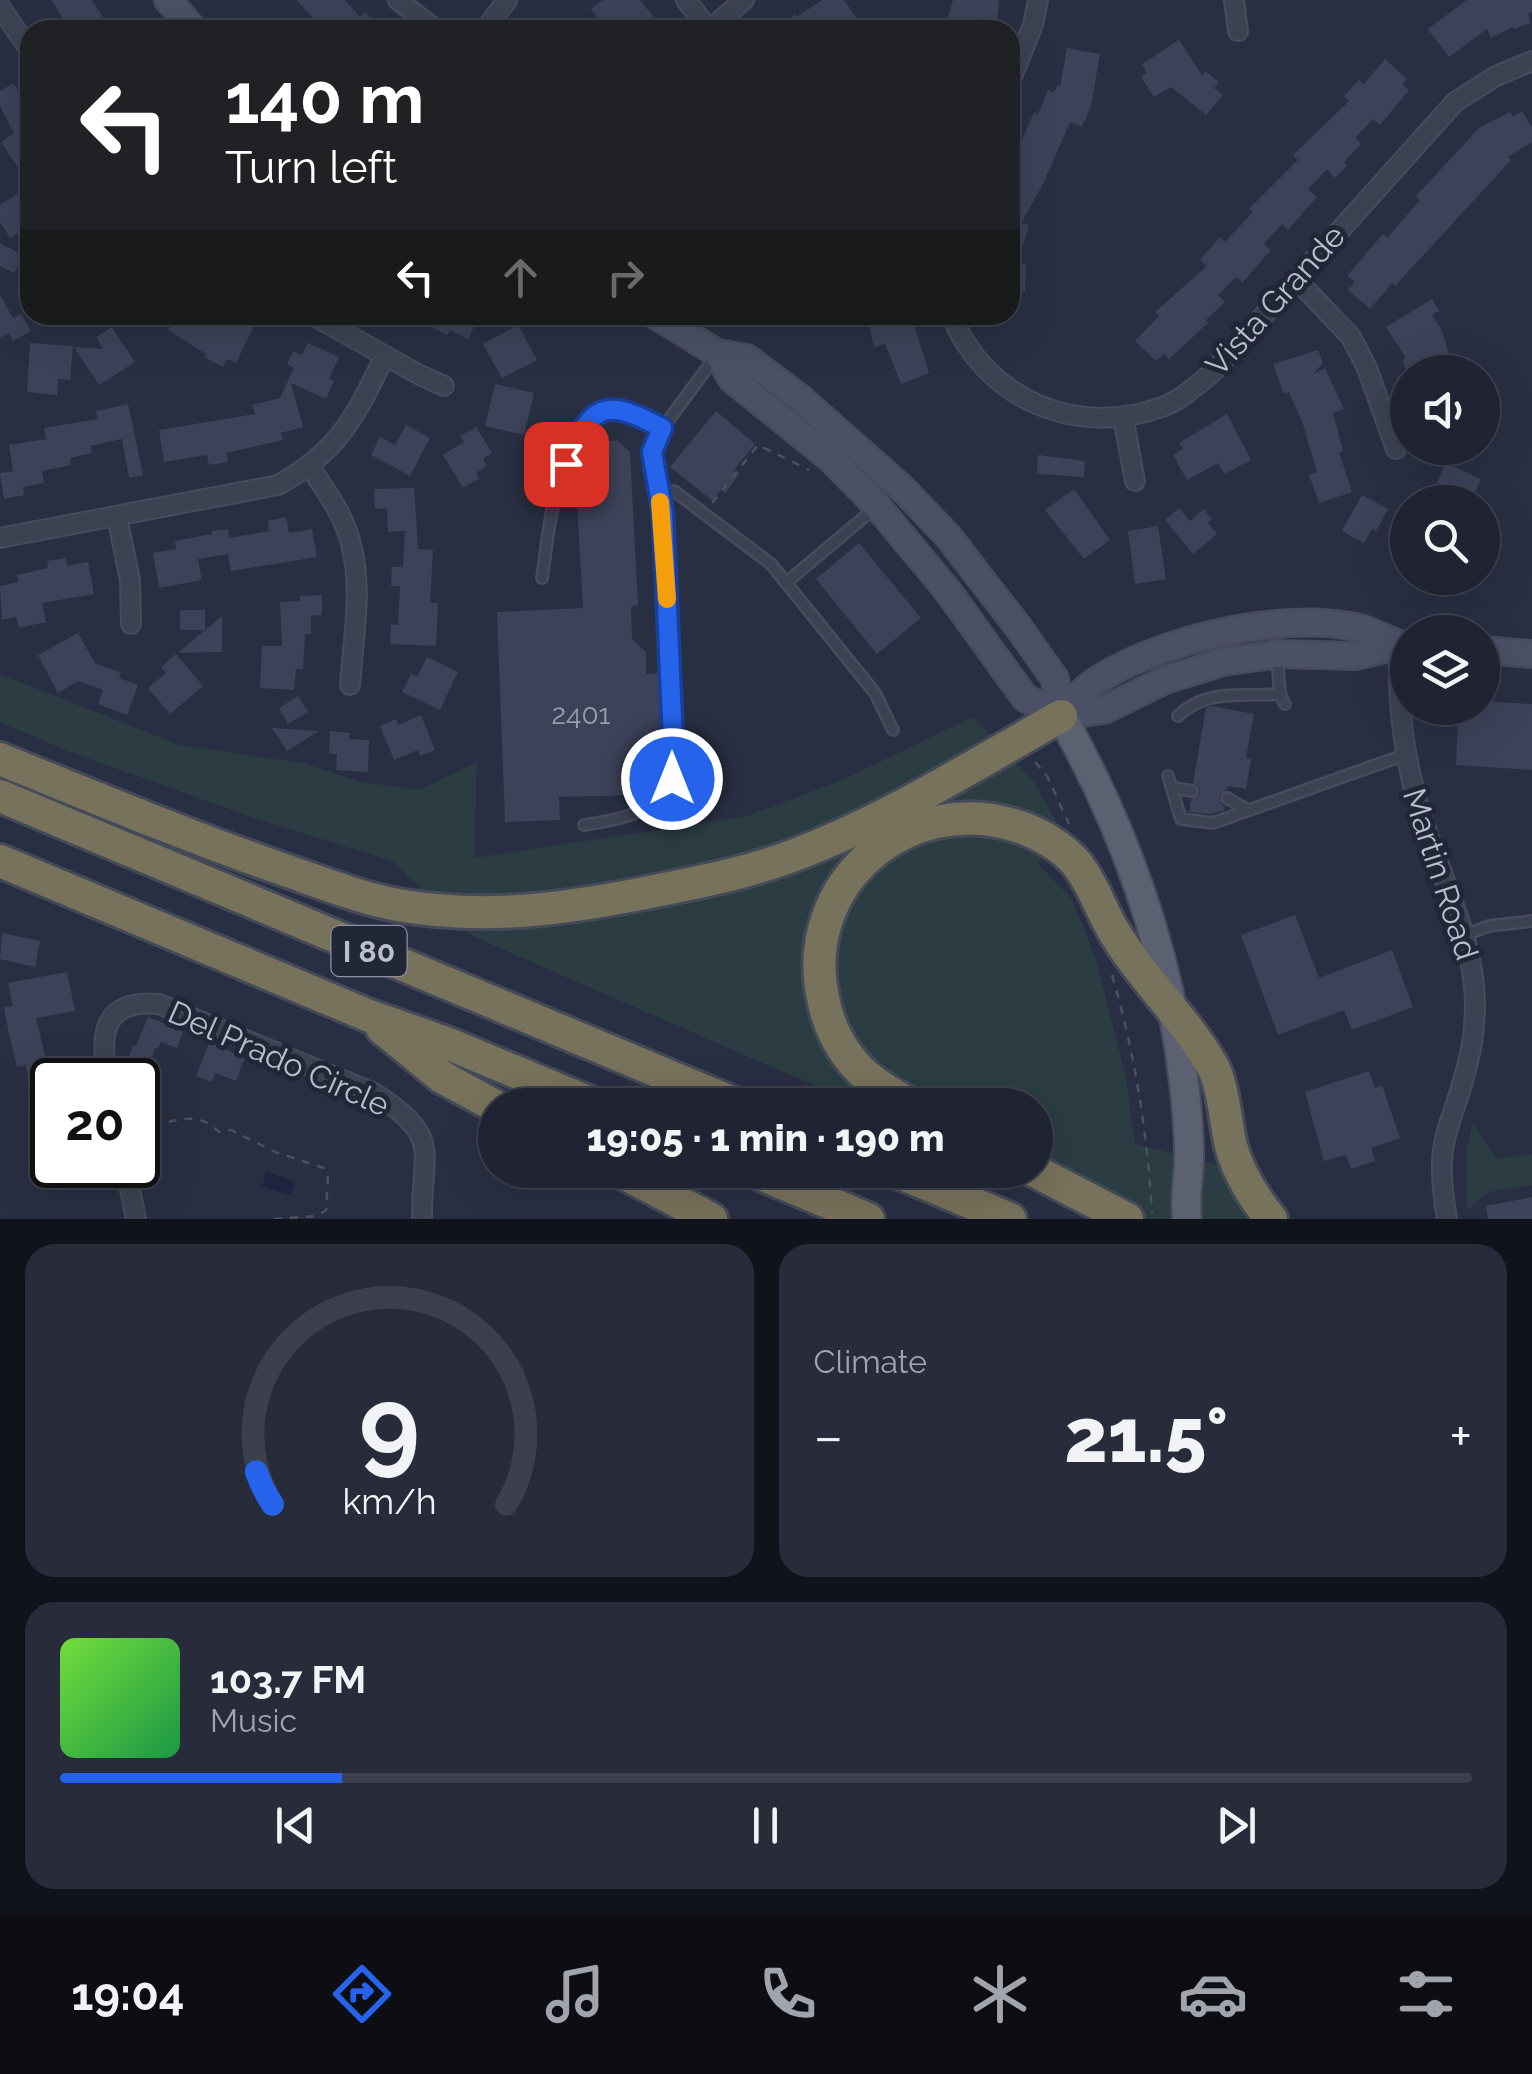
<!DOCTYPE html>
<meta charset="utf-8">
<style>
:root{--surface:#1f2332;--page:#272b3a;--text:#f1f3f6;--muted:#a1a4ac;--line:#3c404d;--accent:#2563eb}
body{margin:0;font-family:Raleway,sans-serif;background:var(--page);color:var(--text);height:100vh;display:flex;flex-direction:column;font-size:38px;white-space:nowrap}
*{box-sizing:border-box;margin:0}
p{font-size:32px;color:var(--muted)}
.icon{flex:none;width:55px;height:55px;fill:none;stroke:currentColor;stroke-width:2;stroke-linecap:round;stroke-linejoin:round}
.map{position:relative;height:1219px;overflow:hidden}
.side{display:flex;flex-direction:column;gap:25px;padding:25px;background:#11131c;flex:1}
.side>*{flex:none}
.hud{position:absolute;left:20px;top:20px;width:1000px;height:305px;border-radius:30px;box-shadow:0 10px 40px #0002,0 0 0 2px var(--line);background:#202124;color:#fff;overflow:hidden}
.buttons{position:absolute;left:1390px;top:355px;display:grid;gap:20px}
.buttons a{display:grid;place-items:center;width:110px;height:110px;border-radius:50%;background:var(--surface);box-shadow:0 10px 40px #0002,0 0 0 2px var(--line);font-size:50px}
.speed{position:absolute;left:30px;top:1058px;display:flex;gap:20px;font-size:50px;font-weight:700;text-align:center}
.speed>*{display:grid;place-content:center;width:130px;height:130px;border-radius:50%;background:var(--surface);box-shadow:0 10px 40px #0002,0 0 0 2px var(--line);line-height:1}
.speed .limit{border:5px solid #111;border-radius:15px;background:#fff;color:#111}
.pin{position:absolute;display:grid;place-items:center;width:85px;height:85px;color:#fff;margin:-42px;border-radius:20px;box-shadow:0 5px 15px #0006}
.me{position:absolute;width:110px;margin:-55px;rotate:0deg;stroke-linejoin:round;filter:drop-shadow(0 0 8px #0008)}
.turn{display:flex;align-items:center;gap:35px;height:210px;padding:0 40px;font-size:45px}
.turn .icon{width:130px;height:130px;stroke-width:2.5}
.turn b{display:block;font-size:70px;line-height:85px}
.lanes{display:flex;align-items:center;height:95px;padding:0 40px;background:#0003;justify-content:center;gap:50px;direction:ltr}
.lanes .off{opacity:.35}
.big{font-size:75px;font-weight:800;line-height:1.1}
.side .widget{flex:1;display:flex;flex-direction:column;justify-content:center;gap:15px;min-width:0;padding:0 35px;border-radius:30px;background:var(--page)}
.side .dial{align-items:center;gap:0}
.dial svg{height:260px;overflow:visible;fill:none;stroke:var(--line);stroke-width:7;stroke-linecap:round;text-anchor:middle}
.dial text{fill:var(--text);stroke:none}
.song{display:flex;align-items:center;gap:30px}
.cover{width:120px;height:120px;border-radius:15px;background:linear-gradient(135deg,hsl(100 70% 55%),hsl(140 70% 35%))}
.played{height:10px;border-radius:5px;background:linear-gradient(90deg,var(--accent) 20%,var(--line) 20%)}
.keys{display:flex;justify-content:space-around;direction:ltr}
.heat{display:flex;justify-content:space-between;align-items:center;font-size:55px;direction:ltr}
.side .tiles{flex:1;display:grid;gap:25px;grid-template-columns:1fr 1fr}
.widget:last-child{grid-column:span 2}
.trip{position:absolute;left:478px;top:1088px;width:575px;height:100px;border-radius:50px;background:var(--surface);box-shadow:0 10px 40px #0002,0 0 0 2px var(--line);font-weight:800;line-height:100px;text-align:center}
.tabs{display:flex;height:160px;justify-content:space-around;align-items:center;background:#0c0e14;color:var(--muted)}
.tabs .icon{width:70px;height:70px}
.tabs .on{color:var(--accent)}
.tabs b{font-size:45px;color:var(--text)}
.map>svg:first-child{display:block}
.green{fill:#2b3c43}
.water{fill:#1c2440}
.building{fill:#3c4258}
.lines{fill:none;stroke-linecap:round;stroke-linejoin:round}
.lane-casing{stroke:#474b5b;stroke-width:14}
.street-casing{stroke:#474b5b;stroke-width:22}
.secondary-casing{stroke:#474b5b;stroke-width:30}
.primary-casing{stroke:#474b5b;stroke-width:32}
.highway-casing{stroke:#454a59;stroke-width:38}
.path{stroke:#45555b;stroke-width:2.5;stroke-dasharray:8 8;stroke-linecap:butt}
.lane{stroke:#3d4252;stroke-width:9}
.street{stroke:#3d4252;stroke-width:18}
.secondary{stroke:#4c5065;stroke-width:25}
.primary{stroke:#5c6172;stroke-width:28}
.highway{stroke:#77725b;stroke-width:32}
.route-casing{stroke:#184099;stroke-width:25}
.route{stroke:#2563eb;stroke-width:18}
.slow{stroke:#f59e0b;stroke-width:18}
.labels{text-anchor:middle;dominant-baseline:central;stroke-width:10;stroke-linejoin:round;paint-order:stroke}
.number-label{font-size:28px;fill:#999dad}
.shield{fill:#222737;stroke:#8d919f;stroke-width:2.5}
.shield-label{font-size:30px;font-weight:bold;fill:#bbbecc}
.street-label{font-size:32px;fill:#bbbecc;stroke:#222737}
</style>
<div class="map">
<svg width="1532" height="1219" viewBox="0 0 1532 1219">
<rect width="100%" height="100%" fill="#292f42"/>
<g class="green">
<polygon points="0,674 179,745 303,763 360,782 419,790 477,762 474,858 748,816 842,780 973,717 1034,782 1059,827 1038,864 1072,899 1096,960 1125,1073 1135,1144 1223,1166 1254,1219 1120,1219 1008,1170 1035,1170 1035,1105 859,1105 472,936 392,861 254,818 68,751 0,722"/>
<polygon points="1473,1123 1497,1159 1532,1154 1532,1185 1488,1192 1467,1210 1466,1151"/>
</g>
<polygon class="water" points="266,1172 295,1181 291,1195 262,1187"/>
<g class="building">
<polygon points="52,0 92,0 111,30 70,30"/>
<polygon points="297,0 345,0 360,17 365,12 381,30 323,30"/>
<polygon points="603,0 640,0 659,24 651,30 606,30 591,9"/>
<polygon points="822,0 844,0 861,24 852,30 777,30 795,14 797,17"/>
<polygon points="953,0 999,0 996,30 944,30"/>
<polygon points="1467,0 1532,0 1532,12 1528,14 1531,23 1514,29 1513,27 1491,38 1487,29 1449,57 1428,29"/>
<polygon points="1179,40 1202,75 1205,71 1219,82 1214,88 1223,95 1206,115 1171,87 1154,97 1141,77 1147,73 1142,64"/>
<polygon points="1067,48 1100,54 1091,106 1082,127 1070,122 1043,184 1021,223 1029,225 1017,264 1026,264 1025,291 1010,290 1010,167 1034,112 1038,114 1048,90 1054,93 1057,85 1060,86"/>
<polygon points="1385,59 1407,79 1402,84 1409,90 1380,125 1373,119 1355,138 1361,144 1344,162 1347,165 1335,178 1327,169 1308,189 1317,197 1288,230 1282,224 1264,244 1271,250 1243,282 1236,277 1218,295 1225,302 1206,320 1208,323 1169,359 1164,354 1156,361 1135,341 1159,316 1155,312 1207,266 1200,260 1220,237 1225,242 1253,212 1249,209 1298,160 1293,155 1349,101 1344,96 1359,80 1364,84"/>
<polygon points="14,83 30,115 30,160 18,168 1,142 14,133 0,106 0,91"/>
<polygon points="1522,111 1532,128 1532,142 1508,157 1511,160 1395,286 1392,283 1370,309 1348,290 1355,282 1347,276 1383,234 1387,238 1420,200 1416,196 1480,127 1510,112 1513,117"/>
<polygon points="30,185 30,224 10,238 0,222 0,205"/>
<polygon points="0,243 24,256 14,273 0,266"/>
<polygon points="0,295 13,318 21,314 31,331 13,341 9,333 0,338"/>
<polygon points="1432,299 1439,311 1432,315 1442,331 1454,372 1407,372 1402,360 1406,358 1386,327"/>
<polygon points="177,315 206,315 220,324 224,315 241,315 256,322 236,363 227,359 223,367 204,357 206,354 168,330"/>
<polygon points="409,315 480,315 468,339 450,330 447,335"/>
<polygon points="892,315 911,315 929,373 901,384 885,344 874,347 868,321"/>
<polygon points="518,325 537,360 502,378 483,344"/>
<polygon points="112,327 135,362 99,385 74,347 103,349 96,337"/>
<polygon points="30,343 73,346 70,380 58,379 57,395 27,392"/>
<polygon points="308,343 339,357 329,379 334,381 326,399 291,383 303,427 281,433 283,440 226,453 228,462 209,465 207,455 164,462 159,430 255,414 252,405 280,398 294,368 287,364 293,351 302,355"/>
<polygon points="1318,350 1323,363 1313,374 1325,368 1344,409 1333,413 1343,451 1339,452 1352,492 1319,503 1309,475 1317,472 1303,424 1289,392 1284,394 1273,364"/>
<polygon points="495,384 534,393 524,435 485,426"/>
<polygon points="128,404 143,475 129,478 122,439 90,446 92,453 70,458 71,465 42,471 44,483 23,487 24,495 4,499 0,473 13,471 9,445 46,439 44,428 98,419 96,411"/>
<polygon points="716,411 755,444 733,471 740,473 725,493 721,489 713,501 670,467"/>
<polygon points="1227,414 1251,460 1224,474 1218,463 1187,480 1173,455 1183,449 1179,443"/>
<polygon points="406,425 430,438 410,476 371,455 380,437 395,445"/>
<polygon points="476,427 492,453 483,459 487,466 476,473 479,478 463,488 443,455 464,442 460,436"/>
<polygon points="617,440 630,452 638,605 631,607 632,639 646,652 646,674 659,673 661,754 649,755 650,763 642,769 645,773 638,778 638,795 559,797 560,820 505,822 497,612 583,608 575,465 585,444"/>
<polygon points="1038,455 1085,461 1084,477 1037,474"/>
<polygon points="1446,463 1481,479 1470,502 1434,489"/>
<polygon points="414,488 418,549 433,550 430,603 438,603 436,646 390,644 391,624 398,625 400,586 391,586 392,567 403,567 405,531 388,532 387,508 375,509 374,489"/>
<polygon points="1074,489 1110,540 1084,559 1045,510"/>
<polygon points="1362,495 1388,509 1376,531 1372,529 1364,543 1342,531"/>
<polygon points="1179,508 1190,521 1204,509 1212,520 1208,523 1217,534 1193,554 1165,520"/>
<polygon points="286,517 289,533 312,529 317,557 231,571 228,554 198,559 202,580 159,588 153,553 176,549 175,541 212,534 212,531 228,529 229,538 269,531 268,521"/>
<polygon points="1158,526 1166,579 1135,584 1128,531"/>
<polygon points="859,543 921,618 877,654 816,579"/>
<polygon points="66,558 67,566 88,562 94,594 42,603 46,622 19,628 16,617 2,620 0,586 19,582 17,575 48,568 47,561"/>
<polygon points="322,595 322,615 311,616 311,634 305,634 303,669 296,669 294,690 260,688 262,646 282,646 280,602 300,601 300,596"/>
<rect x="180" y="610" width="25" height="20"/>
<polygon points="222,616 222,652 178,653"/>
<polygon points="78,633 95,663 121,673 119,678 138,685 127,715 98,704 103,690 78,681 58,693 38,655"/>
<polygon points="176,654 203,686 170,714 148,688 166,673 161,667"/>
<polygon points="427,657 458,672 440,710 402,692 411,674 417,677"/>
<polygon points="298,696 308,712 288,724 279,708"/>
<polygon points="1482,701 1532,704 1532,770 1456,765 1458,716 1475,717 1475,708 1482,708"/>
<polygon points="1212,706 1254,714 1246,758 1251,759 1246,789 1229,786 1219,797 1225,810 1210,814 1189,812 1191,799 1200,793 1199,787 1193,783 1206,708"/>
<polygon points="421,715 435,750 420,756 418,750 394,760 380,726 396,719 398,725"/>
<polygon points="272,728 319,731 287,751"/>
<polygon points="330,731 350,733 349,739 369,740 368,772 336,770 337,754 329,754"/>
<polygon points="1295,915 1319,978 1392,950 1413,1007 1352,1030 1344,1010 1278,1035 1241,935"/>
<polygon points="2,933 40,941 35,967 0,959"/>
<polygon points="67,972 75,1011 36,1018 47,1065 54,1064 57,1080 52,1080 52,1085 30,1088 26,1065 17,1067 9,1034 4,1007 13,1006 8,983"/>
<polygon points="148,1017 183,1031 177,1048 161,1042 158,1049 155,1048 147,1074 126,1068 133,1045 136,1046"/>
<polygon points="209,1043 245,1057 236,1081 215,1073 212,1082 196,1076"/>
<polygon points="1369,1071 1375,1088 1382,1085 1400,1138 1371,1148 1375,1161 1351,1169 1346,1155 1324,1161 1305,1092"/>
<polygon points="1532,1197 1532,1219 1488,1219 1486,1206"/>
</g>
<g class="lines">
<g class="lane-casing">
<g id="lane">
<polyline points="658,493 674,491 771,564 875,693 893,730"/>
<path d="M542,578C548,537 559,401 620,409C634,410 650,421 662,428"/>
<polyline points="787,582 875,508"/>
<polyline points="1277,657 1280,694 1285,704"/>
<path d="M1178,716C1207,688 1243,697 1280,694"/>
<polyline points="1168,776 1181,819 1213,823 1404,755"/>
<polyline points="1174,788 1192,791"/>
<polyline points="1227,798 1246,809"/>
<path d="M584,825C617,820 658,814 672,779L663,514L652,468V452L656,437L716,356"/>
<polyline points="1464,935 1489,926 1532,921"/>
</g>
</g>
<g class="street-casing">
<g id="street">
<polyline points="398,0 436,30"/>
<polyline points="686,0 709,30"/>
<polyline points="1234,0 1238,31"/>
<polyline points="0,7 30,50"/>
<polyline points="485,30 507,0"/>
<polyline points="709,30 744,0"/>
<polyline points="1010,82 1033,25 1038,0"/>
<polyline points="1296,279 1351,337 1367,368 1396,449"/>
<polyline points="312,315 418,374 444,386"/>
<path d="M951,315C986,400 1076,438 1162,407C1181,400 1197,385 1213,372L1455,102L1496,76L1532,61"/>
<polyline points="1123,417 1135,481"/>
<path d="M310,467C326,491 344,515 351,544C363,589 353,639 350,685"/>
<polyline points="117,517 130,580 131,624"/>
<path d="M0,538L278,485C340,451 355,416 385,356"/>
<path d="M1399,644C1397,711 1405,769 1427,832C1444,883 1469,932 1474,986C1477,1018 1472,1053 1462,1084C1456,1107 1446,1127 1443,1150C1440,1173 1443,1196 1447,1219"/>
<path d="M108,1080C99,1035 102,999 159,1004L374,1093C444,1138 421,1150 422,1219"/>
<polyline points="125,1165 136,1219"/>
</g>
</g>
<g class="secondary-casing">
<g id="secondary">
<polyline points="168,0 194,30"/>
<polyline points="655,315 717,353 747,358 800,398 903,489 948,536 1019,628 1055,679 1061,716"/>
<polyline points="717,353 732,379 831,459 877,506 947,590 1025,698 1061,716"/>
<polyline points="1482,650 1532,654"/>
<path d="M1061,716C1071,705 1081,691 1093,683C1156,640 1280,611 1355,627C1370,630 1385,639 1399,644"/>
<polyline points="1061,716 1104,710 1165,680 1223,662 1277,654 1356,656 1403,645"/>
</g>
</g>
<g class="primary-casing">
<path id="primary" d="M1061,716C1123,825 1168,950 1183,1075C1186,1100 1189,1126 1189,1151C1190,1174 1184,1196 1187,1219"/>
</g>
<g class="highway-casing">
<g id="highway">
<path d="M0,759C94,797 187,836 282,869C320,882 359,898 398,905C488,921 572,908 660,890C705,881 749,872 792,856C886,821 974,765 1061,716"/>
<polyline points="0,796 738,1105"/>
<polyline points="0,861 367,1015 449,1044 595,1105"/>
<polyline points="382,1028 442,1077 495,1106"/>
<path d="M911,1105C894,1095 875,1085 861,1071C841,1052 828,1025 823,998C798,883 909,789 1020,827C1040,834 1063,847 1077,864C1093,884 1100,908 1113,930C1141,978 1184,1017 1212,1065C1224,1087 1225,1121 1231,1146C1238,1172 1254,1198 1271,1219"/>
<polyline points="618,1170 711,1219"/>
<polyline points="751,1170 868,1219"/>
<polyline points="893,1170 1010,1219"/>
<polyline points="1033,1170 1127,1219"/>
</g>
</g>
<g class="path">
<polyline points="712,503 758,445 809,470"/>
<polyline points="1035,762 1047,776 1069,824"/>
<path d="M1112,975C1135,1054 1147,1131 1152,1213"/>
<path d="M138,1131C166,1125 194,1106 219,1132L231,1130L275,1152L324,1168L328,1178L326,1210L317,1216L273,1219"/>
</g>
<use href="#lane" class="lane"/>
<use href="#street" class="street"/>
<use href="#secondary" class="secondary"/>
<use href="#primary" class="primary"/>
<use href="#highway" class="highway"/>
</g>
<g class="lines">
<g class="route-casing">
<path id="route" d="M566,464C591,405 603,396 662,428L652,452L663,514L674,764L672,779"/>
</g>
<use href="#route" class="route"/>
<polyline class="slow" points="660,502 667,599"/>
</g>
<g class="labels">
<g class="number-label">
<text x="581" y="714">2401</text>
</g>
<rect class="shield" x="331.5" y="926" width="75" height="50" rx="8"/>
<g class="shield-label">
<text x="369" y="951">I 80</text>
</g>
<g class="street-label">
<text transform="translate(1275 300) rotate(-48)">Vista Grande</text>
<text transform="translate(1441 874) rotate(72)">Martin Road</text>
<text transform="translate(279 1058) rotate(24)">Del Prado Circle</text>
</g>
</g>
</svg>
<div class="buttons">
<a><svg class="icon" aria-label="sound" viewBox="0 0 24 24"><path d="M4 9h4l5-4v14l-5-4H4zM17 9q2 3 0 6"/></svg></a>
<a><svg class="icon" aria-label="search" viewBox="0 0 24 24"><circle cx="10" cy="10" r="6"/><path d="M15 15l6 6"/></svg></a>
<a><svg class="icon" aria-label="layers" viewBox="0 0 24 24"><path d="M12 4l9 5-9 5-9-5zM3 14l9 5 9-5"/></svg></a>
</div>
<div class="speed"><div class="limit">20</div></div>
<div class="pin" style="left:566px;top:464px;background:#d93025"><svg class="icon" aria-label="arrive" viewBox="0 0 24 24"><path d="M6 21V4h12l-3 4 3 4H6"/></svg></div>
<svg class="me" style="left:672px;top:779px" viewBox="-20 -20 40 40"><circle r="17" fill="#2563eb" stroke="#fff" stroke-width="3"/><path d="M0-11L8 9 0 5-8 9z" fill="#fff"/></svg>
<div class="trip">19:05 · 1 min · 190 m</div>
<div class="hud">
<div class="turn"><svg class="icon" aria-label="left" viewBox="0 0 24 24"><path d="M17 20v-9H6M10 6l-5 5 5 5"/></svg><div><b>140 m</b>Turn left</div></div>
<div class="lanes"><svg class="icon" aria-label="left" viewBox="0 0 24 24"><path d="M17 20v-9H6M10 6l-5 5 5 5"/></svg><svg class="icon off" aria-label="ahead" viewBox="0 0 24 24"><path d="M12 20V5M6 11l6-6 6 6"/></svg><svg class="icon off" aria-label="right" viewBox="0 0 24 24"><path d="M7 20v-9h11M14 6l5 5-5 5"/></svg></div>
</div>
</div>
<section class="side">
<div class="tiles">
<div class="widget dial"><svg viewBox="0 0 100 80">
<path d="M14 69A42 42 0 1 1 86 69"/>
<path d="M14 69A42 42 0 0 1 9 59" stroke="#2563eb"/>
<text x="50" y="56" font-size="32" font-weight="700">9</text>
<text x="50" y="72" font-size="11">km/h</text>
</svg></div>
<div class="widget"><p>Climate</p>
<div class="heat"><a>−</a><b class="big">21.5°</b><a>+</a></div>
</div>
<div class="widget">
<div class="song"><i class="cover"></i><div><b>103.7 FM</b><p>Music</p></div></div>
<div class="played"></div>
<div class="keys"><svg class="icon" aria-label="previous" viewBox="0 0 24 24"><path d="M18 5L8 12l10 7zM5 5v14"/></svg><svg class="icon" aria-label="pause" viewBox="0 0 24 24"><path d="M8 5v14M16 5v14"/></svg><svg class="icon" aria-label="next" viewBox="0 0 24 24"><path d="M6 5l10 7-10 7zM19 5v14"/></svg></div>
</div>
</div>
</section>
<nav class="tabs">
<b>19:04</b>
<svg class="icon on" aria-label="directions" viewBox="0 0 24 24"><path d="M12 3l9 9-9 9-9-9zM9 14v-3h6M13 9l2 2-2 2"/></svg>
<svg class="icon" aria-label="music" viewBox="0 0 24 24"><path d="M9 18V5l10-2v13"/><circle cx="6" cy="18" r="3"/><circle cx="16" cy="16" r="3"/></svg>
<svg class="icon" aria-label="phone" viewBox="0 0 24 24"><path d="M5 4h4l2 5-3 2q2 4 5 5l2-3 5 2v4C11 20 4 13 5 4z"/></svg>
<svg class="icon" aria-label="climate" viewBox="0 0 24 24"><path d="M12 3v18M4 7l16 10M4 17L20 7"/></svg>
<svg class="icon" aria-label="car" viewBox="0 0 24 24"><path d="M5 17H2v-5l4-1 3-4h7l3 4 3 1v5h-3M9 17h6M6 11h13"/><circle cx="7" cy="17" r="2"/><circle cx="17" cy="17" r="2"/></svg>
<svg class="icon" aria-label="filters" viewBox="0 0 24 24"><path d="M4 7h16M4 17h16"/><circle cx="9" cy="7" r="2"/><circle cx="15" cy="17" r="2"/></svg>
</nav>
